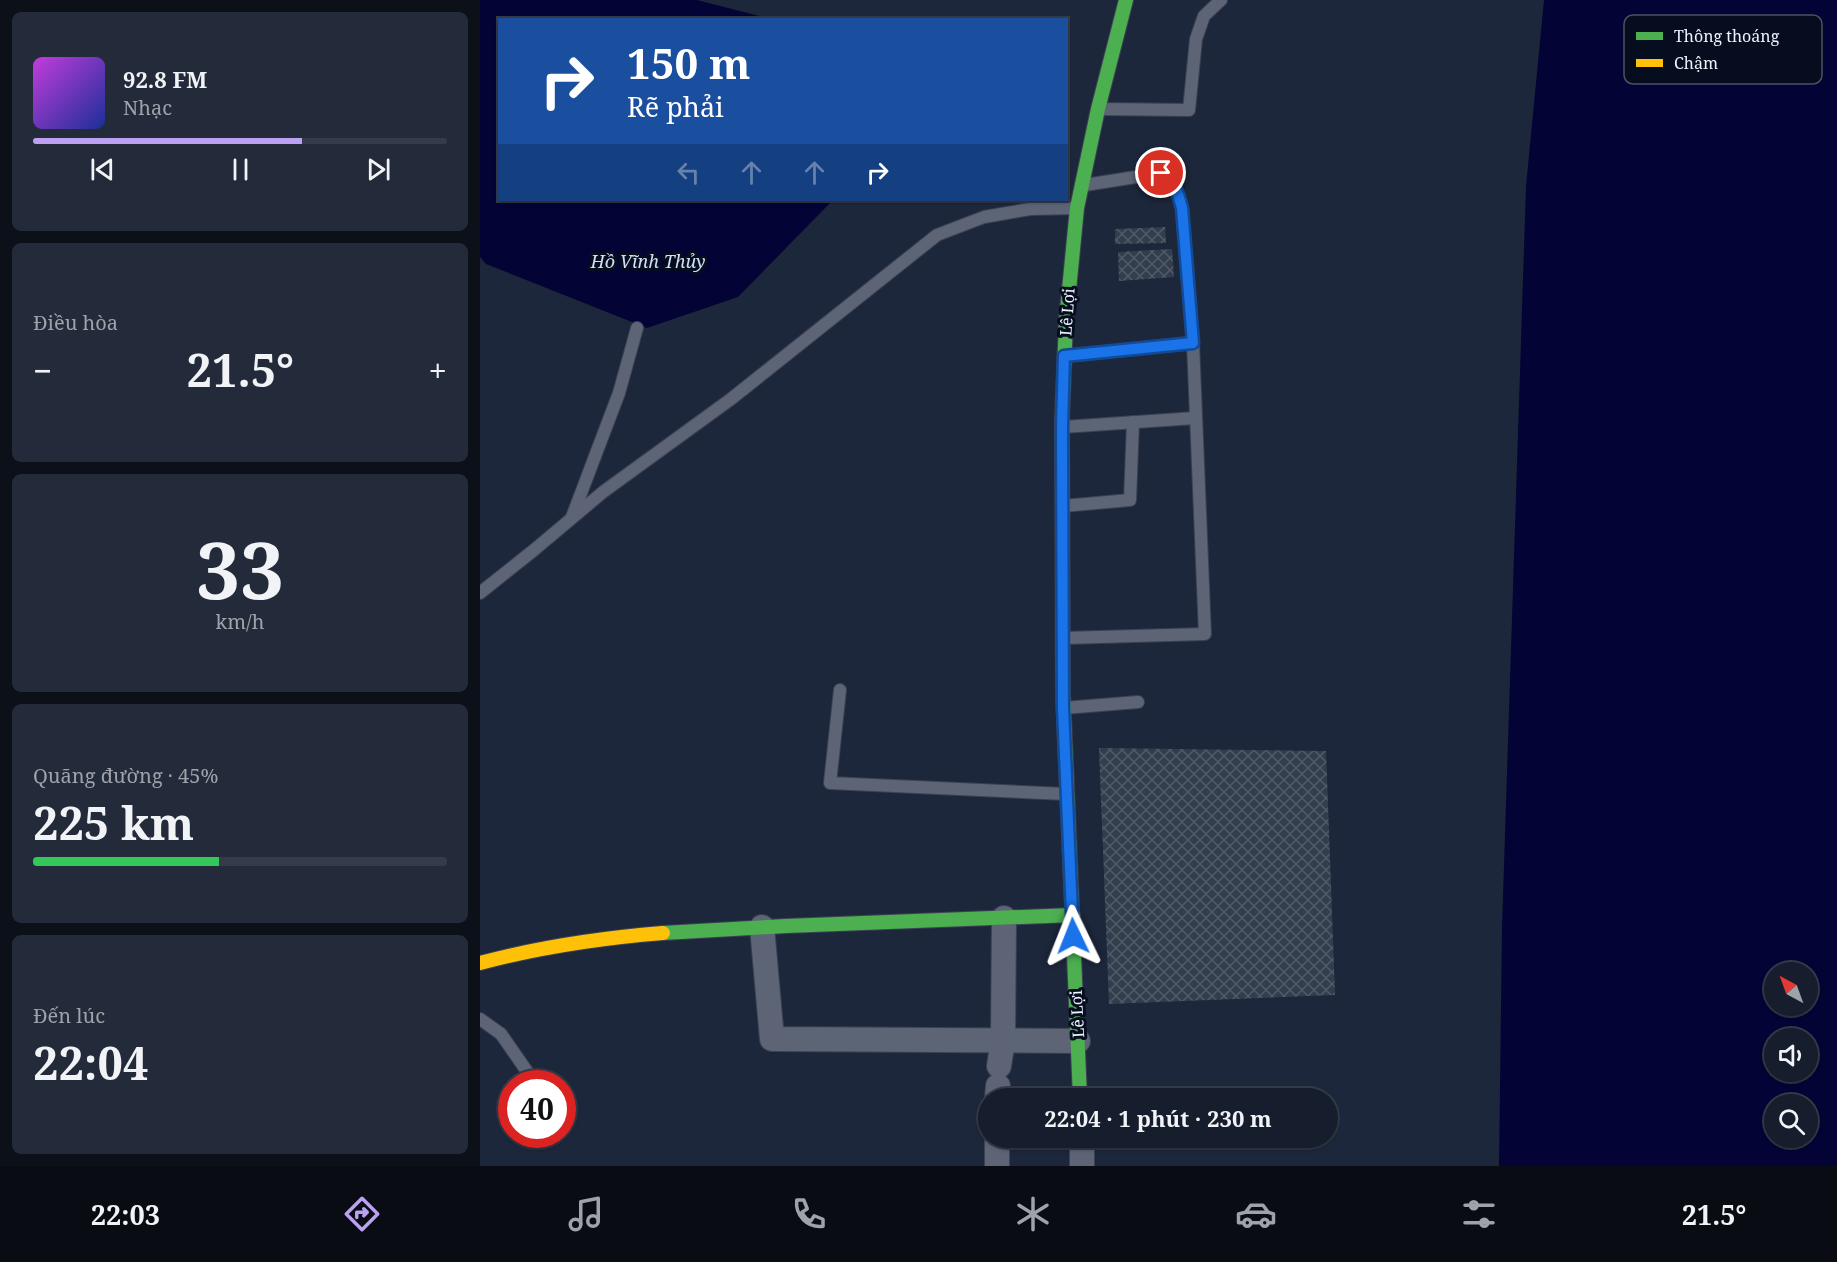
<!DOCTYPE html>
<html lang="vi">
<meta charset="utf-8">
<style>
:root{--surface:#161d2d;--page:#232a39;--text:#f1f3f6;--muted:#9ea2aa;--line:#353b49;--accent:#bca0f2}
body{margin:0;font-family:"Noto Serif",serif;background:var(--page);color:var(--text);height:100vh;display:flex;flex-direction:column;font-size:22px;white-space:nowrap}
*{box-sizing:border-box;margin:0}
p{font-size:20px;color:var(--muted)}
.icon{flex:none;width:33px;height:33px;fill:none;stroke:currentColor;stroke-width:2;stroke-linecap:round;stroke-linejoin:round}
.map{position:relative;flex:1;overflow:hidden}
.panel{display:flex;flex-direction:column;gap:12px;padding:12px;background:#0c1019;width:480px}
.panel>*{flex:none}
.guide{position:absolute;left:18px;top:18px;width:570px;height:183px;border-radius:0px;box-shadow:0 2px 4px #0004,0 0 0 2px var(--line);background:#1a4fa0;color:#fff;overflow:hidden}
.needle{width:39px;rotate:319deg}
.tools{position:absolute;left:1284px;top:962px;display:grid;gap:12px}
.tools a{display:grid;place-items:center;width:54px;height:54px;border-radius:50%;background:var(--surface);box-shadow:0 2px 4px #0004,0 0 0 2px var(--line);font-size:30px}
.speed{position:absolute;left:18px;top:1070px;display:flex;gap:12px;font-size:30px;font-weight:700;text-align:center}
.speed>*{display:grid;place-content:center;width:78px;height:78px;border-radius:50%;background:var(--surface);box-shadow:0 2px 4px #0004,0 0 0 2px var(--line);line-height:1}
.speed .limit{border:9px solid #d22;background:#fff;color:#111}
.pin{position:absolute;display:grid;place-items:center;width:51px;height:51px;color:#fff;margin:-26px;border:3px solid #fff;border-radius:50%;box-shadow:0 2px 6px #0007}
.me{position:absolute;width:66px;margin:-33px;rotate:358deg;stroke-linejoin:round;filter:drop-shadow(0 0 4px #0008)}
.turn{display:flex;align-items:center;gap:21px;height:126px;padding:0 30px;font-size:27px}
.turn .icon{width:78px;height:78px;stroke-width:2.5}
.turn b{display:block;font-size:42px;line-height:51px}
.lanes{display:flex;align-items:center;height:57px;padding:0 30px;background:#0003;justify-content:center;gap:30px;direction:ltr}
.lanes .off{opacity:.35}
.big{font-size:45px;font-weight:700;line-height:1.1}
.panel .card{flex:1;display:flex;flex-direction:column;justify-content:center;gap:9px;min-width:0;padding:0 21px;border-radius:9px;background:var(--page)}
.panel .dial{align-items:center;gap:0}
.dial b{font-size:78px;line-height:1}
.song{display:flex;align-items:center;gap:18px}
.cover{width:72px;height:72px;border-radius:9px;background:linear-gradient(135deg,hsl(290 70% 55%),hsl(230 70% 35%))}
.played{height:6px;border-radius:3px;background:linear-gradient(90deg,var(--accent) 65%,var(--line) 65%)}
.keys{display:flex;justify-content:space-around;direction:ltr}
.heat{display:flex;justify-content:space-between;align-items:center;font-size:33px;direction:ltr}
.charge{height:9px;border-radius:4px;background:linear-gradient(90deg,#34c759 45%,var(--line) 0)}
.trip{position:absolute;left:498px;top:1088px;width:360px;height:60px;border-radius:30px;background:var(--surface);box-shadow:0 2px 4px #0004,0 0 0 2px var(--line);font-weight:700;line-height:60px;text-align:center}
.menu{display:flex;height:96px;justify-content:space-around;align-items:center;background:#090c12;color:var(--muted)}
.menu .icon{width:42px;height:42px}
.menu .on{color:var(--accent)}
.menu b{font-size:27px;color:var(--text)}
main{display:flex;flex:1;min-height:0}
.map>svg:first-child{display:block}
.water{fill:#030435;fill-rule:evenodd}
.building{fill:url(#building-cross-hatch)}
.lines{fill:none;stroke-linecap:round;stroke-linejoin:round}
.lane-casing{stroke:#3c4252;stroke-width:14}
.street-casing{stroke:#3c4252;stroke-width:26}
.fast-casing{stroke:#3c4252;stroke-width:16}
.slow-casing{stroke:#3c4252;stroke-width:16}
.lane{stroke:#5c6476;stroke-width:12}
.street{stroke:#5c6476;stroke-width:24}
.fast{stroke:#4caf50;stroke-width:14}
.slow{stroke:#ffc107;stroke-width:14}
.route-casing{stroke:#114b97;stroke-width:15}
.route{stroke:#1a73e8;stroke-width:10}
.labels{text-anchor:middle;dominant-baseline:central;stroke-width:6;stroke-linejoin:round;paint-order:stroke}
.street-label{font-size:16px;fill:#edf2fd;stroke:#050d1e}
.water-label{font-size:18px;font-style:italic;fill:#d1dffa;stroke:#050d1e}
.key{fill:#050d1e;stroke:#4b5261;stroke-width:1.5}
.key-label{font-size:16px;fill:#edf2fd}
</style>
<main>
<section class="panel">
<div class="card">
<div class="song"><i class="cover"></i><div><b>92.8 FM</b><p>Nhạc</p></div></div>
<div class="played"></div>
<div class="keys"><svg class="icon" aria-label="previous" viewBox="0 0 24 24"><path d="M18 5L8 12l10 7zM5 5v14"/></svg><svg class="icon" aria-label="pause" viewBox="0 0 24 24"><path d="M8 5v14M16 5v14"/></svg><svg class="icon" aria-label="next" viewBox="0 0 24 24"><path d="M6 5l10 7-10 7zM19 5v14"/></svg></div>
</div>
<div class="card"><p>Điều hòa</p>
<div class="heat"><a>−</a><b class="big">21.5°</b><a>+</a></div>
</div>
<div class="card dial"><b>33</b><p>km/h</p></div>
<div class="card"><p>Quãng đường · 45%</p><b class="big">225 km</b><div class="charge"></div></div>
<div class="card"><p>Đến lúc</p><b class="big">22:04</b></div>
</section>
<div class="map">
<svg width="1357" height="1166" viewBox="0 0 1357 1166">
<defs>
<pattern id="building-cross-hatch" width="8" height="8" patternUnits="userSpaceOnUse" patternTransform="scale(1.5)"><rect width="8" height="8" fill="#333e4d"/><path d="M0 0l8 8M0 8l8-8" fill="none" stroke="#515a68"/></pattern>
</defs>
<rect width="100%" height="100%" fill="#1d273c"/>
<g class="water">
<polygon points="0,0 217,0 291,19 20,20 20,200 353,200 258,297 167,328 6,264 0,257"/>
<path d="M1064,0H1357V1166H1019L1022,927L1046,186ZM1294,972H1328V1005H1294ZM1294,1038H1328V1071H1294ZM1294,1104H1328V1137H1294Z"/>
</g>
<g class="building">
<polygon points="685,227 686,243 635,244 635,229"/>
<polygon points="692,249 694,277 639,281 638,252"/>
<polygon points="619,748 846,751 855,995 629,1004"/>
</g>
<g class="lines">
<g class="lane-casing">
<g id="lane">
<polyline points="619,109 709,110 716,39 724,16 741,0"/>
<polyline points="585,356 713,343"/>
<polyline points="583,427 715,418"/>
<polyline points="583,506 650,500 653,422"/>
<polyline points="92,517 139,393 157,328"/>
<polyline points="0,593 54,550 123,492 251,399 457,235 504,217 550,209 597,208"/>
<path d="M584,638L725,634L713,343L702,208C698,193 695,181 681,173L605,185"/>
<polyline points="360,690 350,783 586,794"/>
<polyline points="584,708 658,702"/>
<polyline points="0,1019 21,1034 55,1083"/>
</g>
</g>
<g class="street-casing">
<g id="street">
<polyline points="282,927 292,1039 598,1041"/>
<polyline points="519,1066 523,1040 524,918"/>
<polyline points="517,1098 518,1086"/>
<polyline points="602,1137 602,1166"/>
<polyline points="517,1166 517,1137"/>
</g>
</g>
<g class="fast-casing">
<g id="fast">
<polyline points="582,419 586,321 597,208 618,109 646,0"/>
<polyline points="583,694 600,1098"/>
<polyline points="183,933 306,926 593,915"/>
</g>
</g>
<g class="slow-casing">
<g id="slow">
<polyline points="582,419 583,694"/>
<path d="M0,963C60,947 121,938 183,933"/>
</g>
</g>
<use href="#lane" class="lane"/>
<use href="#street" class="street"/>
<use href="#fast" class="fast"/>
<use href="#slow" class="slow"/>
</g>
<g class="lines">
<g class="route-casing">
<path id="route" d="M593,936L583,708L582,427L584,356L713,343L702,208C698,193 695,181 681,173"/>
</g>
<use href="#route" class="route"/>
</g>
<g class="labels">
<g class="street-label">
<text transform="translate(587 312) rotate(-86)">Lê Lợi</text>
<text transform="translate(597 1014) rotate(-93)">Lê Lợi</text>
</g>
<g class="water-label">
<text x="168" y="261">Hồ Vĩnh Thủy</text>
</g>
</g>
<rect x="1144" y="15" width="198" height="69" rx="9" class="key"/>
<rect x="1156" y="32" width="27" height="8" fill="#4caf50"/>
<rect x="1156" y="59" width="27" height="8" fill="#ffc107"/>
<g class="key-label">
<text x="1194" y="42">Thông thoáng</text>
<text x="1194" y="69">Chậm</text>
</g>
</svg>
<div class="tools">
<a><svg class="needle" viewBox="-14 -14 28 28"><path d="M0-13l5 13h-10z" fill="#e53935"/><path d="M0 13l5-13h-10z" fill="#9ea2aa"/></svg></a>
<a><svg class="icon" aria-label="sound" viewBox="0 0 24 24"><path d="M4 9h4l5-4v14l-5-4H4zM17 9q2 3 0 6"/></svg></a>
<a><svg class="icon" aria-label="search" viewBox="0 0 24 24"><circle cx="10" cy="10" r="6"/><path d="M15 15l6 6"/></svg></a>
</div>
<div class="speed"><div class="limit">40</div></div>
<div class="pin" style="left:681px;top:173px;background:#d93025"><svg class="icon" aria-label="arrive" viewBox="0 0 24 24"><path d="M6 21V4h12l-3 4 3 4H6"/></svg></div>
<svg class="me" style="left:593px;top:936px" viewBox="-20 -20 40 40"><path d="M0-17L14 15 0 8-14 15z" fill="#1a73e8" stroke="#fff" stroke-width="4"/></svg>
<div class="trip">22:04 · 1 phút · 230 m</div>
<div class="guide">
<div class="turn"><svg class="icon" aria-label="right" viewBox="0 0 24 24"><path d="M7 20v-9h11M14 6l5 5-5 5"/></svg><div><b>150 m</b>Rẽ phải</div></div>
<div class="lanes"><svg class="icon off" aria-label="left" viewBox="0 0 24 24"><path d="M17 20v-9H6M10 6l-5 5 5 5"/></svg><svg class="icon off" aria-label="ahead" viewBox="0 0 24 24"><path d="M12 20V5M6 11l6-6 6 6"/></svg><svg class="icon off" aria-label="ahead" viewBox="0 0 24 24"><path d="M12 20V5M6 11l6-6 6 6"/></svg><svg class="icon" aria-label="right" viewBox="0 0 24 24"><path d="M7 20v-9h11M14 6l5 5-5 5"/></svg></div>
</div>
</div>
</main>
<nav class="menu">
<b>22:03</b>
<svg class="icon on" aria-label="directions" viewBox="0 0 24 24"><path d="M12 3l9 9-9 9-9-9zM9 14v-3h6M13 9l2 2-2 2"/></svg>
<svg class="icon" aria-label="music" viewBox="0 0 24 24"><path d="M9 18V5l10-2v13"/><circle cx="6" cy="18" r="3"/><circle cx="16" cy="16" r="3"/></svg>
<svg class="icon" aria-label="phone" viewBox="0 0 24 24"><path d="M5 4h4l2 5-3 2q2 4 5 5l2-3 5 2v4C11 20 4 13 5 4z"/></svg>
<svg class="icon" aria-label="climate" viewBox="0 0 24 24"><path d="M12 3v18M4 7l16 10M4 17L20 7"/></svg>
<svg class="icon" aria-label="car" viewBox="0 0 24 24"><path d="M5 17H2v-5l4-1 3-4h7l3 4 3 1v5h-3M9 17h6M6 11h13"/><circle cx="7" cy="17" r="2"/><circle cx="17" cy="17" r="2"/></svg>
<svg class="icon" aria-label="filters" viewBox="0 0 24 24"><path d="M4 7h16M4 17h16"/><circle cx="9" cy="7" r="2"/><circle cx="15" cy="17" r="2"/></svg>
<b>21.5°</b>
</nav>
